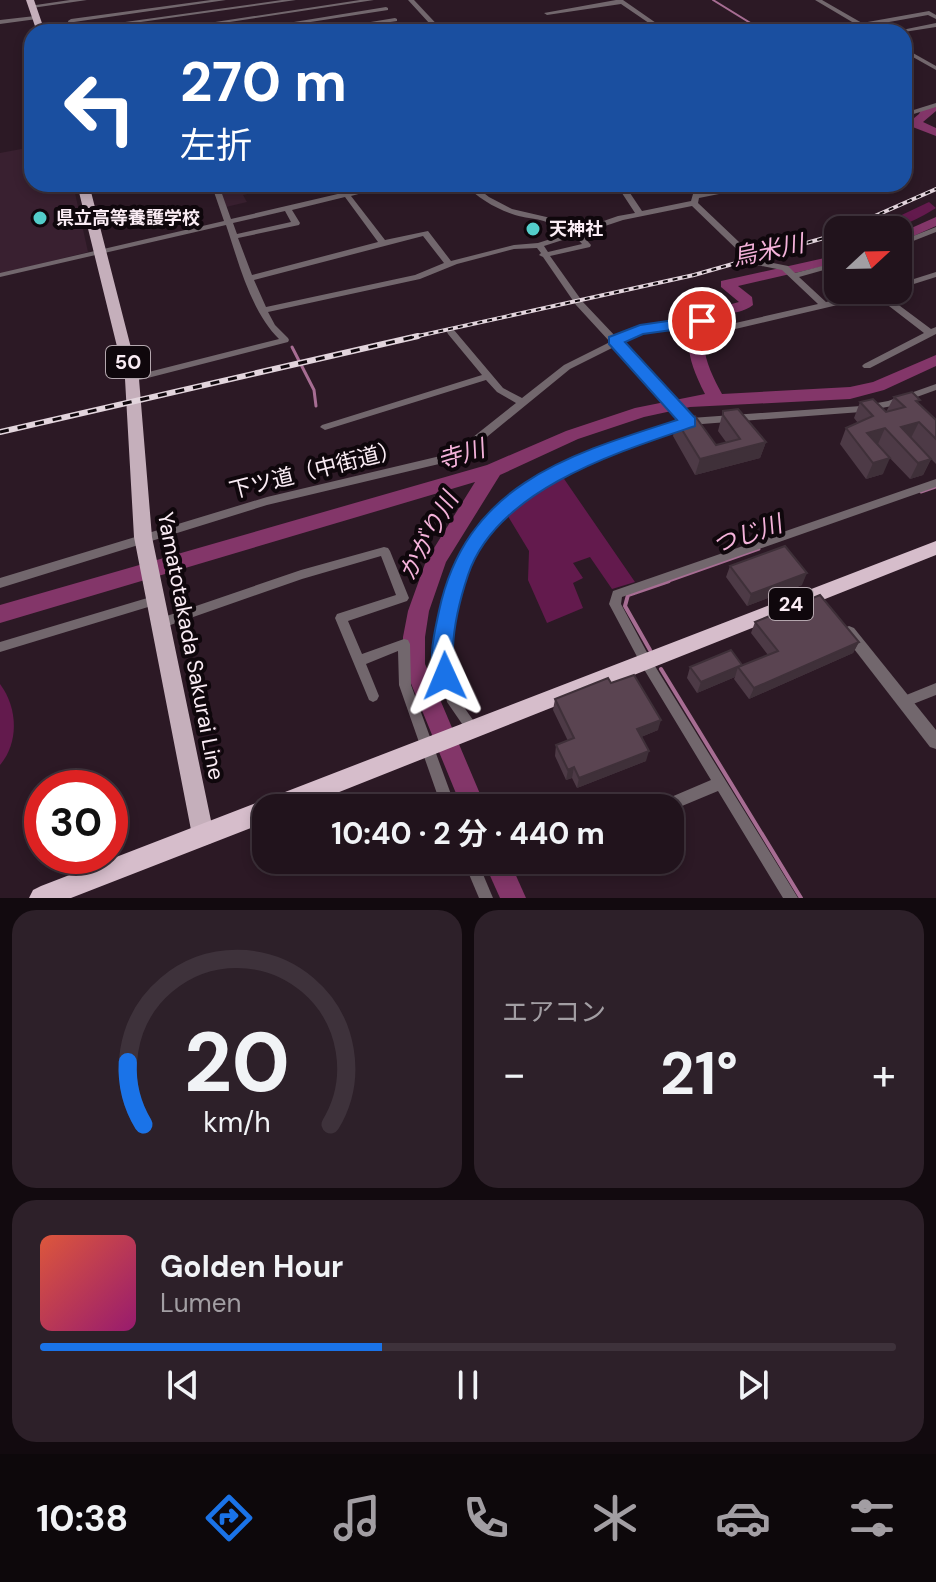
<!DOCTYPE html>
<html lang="ja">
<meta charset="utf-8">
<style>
:root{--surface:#21131c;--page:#2d2029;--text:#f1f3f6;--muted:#a29ea3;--line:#3e323b;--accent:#1a73e8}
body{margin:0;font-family:"DM Sans","Noto Sans JP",sans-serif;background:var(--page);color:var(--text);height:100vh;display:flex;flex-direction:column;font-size:30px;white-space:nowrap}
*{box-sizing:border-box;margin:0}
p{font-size:26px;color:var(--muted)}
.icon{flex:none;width:44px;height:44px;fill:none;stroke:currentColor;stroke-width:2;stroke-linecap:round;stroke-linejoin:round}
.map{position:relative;height:898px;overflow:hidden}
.panel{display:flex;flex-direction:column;gap:12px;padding:12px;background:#120a0f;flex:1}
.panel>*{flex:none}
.banner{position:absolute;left:24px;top:24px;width:888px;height:168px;border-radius:24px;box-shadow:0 4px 12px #0003,0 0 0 2px var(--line);background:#1a4fa0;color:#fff;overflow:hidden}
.needle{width:52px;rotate:68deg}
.controls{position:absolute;left:824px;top:216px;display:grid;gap:16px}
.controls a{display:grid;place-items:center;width:88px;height:88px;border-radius:16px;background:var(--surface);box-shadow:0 4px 12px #0003,0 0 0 2px var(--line);font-size:40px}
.speed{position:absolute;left:24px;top:770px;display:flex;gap:16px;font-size:40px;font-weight:700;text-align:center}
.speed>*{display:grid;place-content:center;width:104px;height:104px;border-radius:50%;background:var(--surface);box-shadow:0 4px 12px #0003,0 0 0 2px var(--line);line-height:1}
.speed .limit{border:12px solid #d22;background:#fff;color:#111}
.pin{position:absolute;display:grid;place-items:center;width:68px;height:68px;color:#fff;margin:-34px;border:4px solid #fff;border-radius:50%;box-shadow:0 2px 8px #0007}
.me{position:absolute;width:88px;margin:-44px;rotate:359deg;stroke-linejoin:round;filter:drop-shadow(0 0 6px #0008)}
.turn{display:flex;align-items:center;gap:28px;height:168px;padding:0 24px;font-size:36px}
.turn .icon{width:104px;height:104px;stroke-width:2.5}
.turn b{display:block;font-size:56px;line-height:68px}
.big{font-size:60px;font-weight:700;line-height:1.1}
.panel .tile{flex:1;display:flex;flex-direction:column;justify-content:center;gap:12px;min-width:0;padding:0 28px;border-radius:24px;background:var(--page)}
.panel .dial{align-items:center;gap:0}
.dial svg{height:208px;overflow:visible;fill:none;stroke:var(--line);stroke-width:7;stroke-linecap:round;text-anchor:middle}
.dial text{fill:var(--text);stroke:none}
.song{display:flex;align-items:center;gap:24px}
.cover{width:96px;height:96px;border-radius:12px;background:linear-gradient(135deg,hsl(10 70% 55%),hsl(320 70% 35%))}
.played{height:8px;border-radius:4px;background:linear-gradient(90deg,var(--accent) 40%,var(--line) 40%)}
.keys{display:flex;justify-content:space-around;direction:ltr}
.heat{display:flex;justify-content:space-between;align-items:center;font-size:44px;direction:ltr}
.panel .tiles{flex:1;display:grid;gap:12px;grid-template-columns:1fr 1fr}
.tile:last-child{grid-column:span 2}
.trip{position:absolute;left:252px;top:794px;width:432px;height:80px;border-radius:24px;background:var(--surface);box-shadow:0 4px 12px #0003,0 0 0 2px var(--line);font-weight:700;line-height:80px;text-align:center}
.menu{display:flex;height:128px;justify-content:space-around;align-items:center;background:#0d080b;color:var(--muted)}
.menu .icon{width:56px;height:56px}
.menu .current{color:var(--accent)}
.menu b{font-size:36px;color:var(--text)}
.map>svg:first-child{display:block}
.built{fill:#392030}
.green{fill:#631a4d}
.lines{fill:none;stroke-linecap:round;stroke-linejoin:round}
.stream-far2{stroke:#a76d93;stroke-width:2}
.stream-far1{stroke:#a76d93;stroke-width:3}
.stream{stroke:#a76d93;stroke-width:4}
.river{fill:#833669;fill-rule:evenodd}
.minor{fill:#72676d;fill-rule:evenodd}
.tertiary{fill:#72676d;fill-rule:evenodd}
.primary{fill:#c5afbb;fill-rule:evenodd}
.trunk{fill:#d6bdcb;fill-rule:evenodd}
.rail-far1-casing{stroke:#e2d4dc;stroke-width:4}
.rail-casing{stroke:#e2d4dc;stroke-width:6}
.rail-far1{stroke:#0f070c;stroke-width:2;stroke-dasharray:5;stroke-linecap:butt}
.rail{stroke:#0f070c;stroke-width:3;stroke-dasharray:9;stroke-linecap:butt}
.wall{fill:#4d3a46}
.shaded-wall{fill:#3f3039}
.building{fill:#5a4451;stroke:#3f3039;stroke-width:2}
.route{fill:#1a73e8;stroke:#114b97;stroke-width:2}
.poi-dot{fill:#53cdca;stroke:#0f070c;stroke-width:3}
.labels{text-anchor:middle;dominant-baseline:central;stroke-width:8;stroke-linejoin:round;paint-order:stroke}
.far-poi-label{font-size:18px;font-weight:bold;fill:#faecf4;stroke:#0f070c;text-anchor:start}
.shield{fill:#0f070c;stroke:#b4a7ae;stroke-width:2}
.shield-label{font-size:20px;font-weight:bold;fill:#faecf4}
.street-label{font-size:22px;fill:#faecf4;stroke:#0f070c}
.water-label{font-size:24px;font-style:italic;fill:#f4b2da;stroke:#0f070c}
</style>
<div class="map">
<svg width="936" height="898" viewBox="0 0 936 898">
<rect width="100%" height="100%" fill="#2c1925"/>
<g class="built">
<polygon points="32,147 32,184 73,184 88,252 0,274 0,153"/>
<polygon points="218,184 289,184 243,195 247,202 226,207"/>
</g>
<g class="green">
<path d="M929,202L936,208C913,222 897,230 870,230Z"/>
<polygon points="560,473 635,582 612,589 590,557 573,563 583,578 573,583 583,608 547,623 528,580 529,551 506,513"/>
<path d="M0,684C18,708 19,743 0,765Z"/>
</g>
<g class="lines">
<g class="stream-far2">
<polyline points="713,0 765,32"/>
<polyline points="904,117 915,120"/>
</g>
<g class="stream-far1">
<polyline points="292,347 314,390 316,406"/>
<polyline points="921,492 936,487"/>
<polyline points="663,583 759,549"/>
</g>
<g class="stream">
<polyline points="650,650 625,606 628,595 669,581"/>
<polyline points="661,669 801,898"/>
</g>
<g class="river">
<polygon points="936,104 936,111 923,122 936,128 936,136 910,126 908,123 919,114 922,108"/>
<polygon points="936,217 936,226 898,243 898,234"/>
<path d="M838,255V263L738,286L752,297L753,305C745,312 733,312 724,316C689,332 709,370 722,394L850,387L873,382L936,355V366L884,390L850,399L690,407L644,417L578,439L500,475L446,562L429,611L425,637V664L486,808H462L403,664V637L408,611L426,561L475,482L0,623V605L487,465L566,431L635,408L705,394C680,345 679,317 739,302L721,287V281Z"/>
<polygon points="483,860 509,860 526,898 500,898"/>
</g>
<g class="minor">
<polygon points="70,0 87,0 32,8 29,6"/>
<polygon points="211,0 226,0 74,22 75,29 282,0 296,0 70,32 68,21 71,19"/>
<polygon points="360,0 374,0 164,32 150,32"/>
<polygon points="408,0 414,0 444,32 438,32 433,27 399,32 385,32 430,24"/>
<polygon points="616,0 623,0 669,32 662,32 621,4 547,15 544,13"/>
<polygon points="815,0 822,0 862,23 929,11 936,15 936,19 928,15 867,26 876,32 869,32"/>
<polygon points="386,7 388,8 388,10 246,32 232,32"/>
<polygon points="35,16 37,17 37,19 0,24 0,20"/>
<polygon points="395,18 397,19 397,21 324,32 310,32"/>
<polygon points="936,23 936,27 904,32 892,32"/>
<polygon points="904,48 936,66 936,70 904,52"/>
<polygon points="936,103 936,107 904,117 904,113"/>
<polygon points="104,184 120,184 116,186 84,192 80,190"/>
<path d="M207,184H215L221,191L231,219L342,193V190H345L349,192L383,184H396L351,196L385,240L428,231L451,261L514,245L538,243L563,235C548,216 535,221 515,215C496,209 478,198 464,184H472L489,197L512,209L555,219L569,233L618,216L635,213L616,184H624L642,211L691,201L693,194L719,189L726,184H735L724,193L699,198L698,203L758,260L788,266L795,273L838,262V266L799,277L826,302L880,290H895L884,294L931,329L936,327V334L870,368H864L862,366L864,364L924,333L876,296L731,330L702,324L642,332L621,343L691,418L861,406L888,401L936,384V390L892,406L861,412L689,425L625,447L556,476L514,508L473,552L463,576L448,647L459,700L480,730L479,734L474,736L469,734L447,702L436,647L451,576L465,546L506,502L548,470L617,441L682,421L614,347L570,369L460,459L267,505L0,588V578L267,497L453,453L516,403L497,392L486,380L325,430L320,427L322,425L482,375L448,334L447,332L448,330H454L503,388L522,398L564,365L610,342L576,305L543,257L539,255L541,253L537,248L514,249L457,264L420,279L268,312L275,325L288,338L289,340L288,342L132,382L129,381L127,379L129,377L279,339C250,310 239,263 226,225L0,277V273L224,221L214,192ZM345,197L378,242L252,275L238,238L299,225L300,223L292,210ZM692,206L752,264L782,270L818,304L731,324L702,318L640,327L617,338L582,301L550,256L590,247L591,245L581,234L623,220ZM285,211L291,222L237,234L233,223ZM423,236L444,263L415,275L266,307L254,280ZM575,236L582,244L548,252L544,246Z"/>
<polygon points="936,227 936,232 898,247 898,242"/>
<polygon points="936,272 936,277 898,289 898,284"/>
<polygon points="936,479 936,487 622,597 621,604 650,658 798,898 783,898 718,791 670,811 670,808 655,808 657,803 711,780 642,666 609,604 613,591"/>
<polygon points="384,547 388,548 390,551 409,598 407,601 348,621 362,654 404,639 408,640 410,644 411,685 456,808 442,808 399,685 398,651 366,664 379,696 377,700 373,702 369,700 335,618 337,614 396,595 381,556 302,579 159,629 155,628 153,624 155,620 301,570"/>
<polygon points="154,596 158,598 160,601 158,604 0,652 0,642"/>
<polygon points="936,683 936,695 903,708 899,706 897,702 899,698"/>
<polygon points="463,860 477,860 493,898 479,898"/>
</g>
<polygon class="tertiary" points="849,626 854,628 936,730 936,749 930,747 844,636 842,632 844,628"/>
<g class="primary">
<polygon points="26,0 34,0 45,32 37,32"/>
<polygon points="77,184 89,184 139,379 152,537 214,835 211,843 203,846 195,843 192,835 134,537 125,379"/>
</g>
<polygon class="trunk" points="936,541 936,555 299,808 266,808 266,822 71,898 29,898 33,890 41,886"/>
<g class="rail-far1-casing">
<g id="rail-far1">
<polyline points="843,230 936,189"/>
<polyline points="409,338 694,275 838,234"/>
</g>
</g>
<g class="rail-casing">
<polyline id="rail" points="0,432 418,336"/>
</g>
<use href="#rail-far1" class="rail-far1"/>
<use href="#rail" class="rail"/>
</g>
<g class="wall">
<polygon points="894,397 918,404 936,420 936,464 911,438 931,459 923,475 910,479 885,453 883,474 866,479 840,444 846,428 858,423 854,418 860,402 886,412"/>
<polygon points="723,411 766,442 760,458 695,475 673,436 676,420 716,445 726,442 718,431"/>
<polygon points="730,566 802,585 747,606 726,577"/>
<polygon points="755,622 859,642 853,653 749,699 734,679 735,677 697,693 687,678 690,667 742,665 741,666 768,655 751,633"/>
<polygon points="611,683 658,730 641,737 646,761 577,788 572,778 566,780 555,756 556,745 568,741 553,710 555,699"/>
</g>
<g class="shaded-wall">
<polygon points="919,422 911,438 901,427"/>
<polygon points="885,428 878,444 867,433"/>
<polygon points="766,442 760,458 695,475 700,459"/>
<polygon points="890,458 883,474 866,479 873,463"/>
<polygon points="931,459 923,475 910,479 918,463"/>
<polygon points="807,573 802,585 747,606 751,594"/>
<polygon points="859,642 853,653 749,699 754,688"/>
<polygon points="742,665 740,669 738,667 735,677 697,693 701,682"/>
<polygon points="661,720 658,730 634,740 637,729"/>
<polygon points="649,751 646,761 577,788 579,778"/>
<polygon points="574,767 572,778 566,780 568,770"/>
</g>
<g class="building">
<polygon points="912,392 920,400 916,401 936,420 936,439 919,422 901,427 931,459 918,463 885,428 867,433 890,458 873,463 846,428 873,416 860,402 873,399 886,412 905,407 894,397"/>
<polygon points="738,409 766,442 700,459 676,420 695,416 716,445 740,439 723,415 723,411"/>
<polygon points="785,546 807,573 751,594 730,566"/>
<polygon points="820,595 859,642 754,688 738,667 778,651 755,622"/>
<polygon points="731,650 742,665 701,682 690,667"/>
<polygon points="634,675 661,720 637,729 649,751 579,778 574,767 568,770 556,745 574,738 555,699 608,678 611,683"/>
</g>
<path class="route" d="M702,316L710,321L708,325L643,334L625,342L695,418V426C618,452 497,489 468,575C461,596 454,625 453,647C453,660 459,671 453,683L445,686L437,683C427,660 434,635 439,611C466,485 567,455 677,420L609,344V337L640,325Z"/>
<g class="poi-dot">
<circle cx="40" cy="218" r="8"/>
<circle cx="533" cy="229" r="8"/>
</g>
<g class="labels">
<g class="far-poi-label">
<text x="56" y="218">県立高等養護学校</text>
<text x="549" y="229">天神社</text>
</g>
<g class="shield">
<rect x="106" y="346" width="44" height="32" rx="6"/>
<rect x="769" y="588" width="44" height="32" rx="6"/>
</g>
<g class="shield-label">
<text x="128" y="362">50</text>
<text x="791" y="604">24</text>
</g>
<g class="street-label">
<text transform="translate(315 470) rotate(-14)">下ツ道（中街道）</text>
<text transform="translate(191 646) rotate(79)">Yamatotakada Sakurai Line</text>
</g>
<g class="water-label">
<text transform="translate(768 250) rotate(-12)">烏米川</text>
<text transform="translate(461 454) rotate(-17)">寺川</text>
<text transform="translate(747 534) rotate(-19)">つじ川</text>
<text transform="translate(428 536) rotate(-61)">かがり川</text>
</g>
</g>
</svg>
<div class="controls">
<a><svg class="needle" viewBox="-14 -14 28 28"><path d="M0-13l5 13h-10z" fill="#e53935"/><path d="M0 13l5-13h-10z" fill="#a29ea3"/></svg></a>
</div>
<div class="speed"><div class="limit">30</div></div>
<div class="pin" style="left:702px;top:321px;background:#d93025"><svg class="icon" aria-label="arrive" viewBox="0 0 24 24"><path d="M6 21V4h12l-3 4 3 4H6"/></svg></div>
<svg class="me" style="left:445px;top:676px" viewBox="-20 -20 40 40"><path d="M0-17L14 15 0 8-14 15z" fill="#1a73e8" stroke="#fff" stroke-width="4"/></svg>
<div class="trip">10:40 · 2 分 · 440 m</div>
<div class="banner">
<div class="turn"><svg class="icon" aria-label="left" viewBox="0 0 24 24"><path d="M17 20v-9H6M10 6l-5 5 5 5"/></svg><div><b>270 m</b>左折</div></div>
</div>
</div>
<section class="panel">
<div class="tiles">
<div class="tile dial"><svg viewBox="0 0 100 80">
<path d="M14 69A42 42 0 1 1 86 69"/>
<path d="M14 69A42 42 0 0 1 8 45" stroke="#1a73e8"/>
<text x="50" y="56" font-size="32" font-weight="700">20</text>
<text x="50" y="72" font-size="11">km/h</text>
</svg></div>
<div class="tile"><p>エアコン</p>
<div class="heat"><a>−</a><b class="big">21°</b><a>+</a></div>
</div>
<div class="tile">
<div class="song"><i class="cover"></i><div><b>Golden Hour</b><p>Lumen</p></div></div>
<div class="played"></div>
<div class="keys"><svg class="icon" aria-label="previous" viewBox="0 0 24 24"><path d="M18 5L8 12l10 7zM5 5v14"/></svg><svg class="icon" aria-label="pause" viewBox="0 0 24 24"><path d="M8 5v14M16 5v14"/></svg><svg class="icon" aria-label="next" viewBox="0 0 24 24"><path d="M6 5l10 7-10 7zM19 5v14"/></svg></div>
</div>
</div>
</section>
<nav class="menu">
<b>10:38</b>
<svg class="icon current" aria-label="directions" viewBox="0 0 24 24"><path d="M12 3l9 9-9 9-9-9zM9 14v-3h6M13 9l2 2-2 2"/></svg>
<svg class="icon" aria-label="music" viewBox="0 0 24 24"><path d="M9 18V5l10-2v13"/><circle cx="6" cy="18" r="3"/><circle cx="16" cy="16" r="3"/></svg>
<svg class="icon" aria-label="phone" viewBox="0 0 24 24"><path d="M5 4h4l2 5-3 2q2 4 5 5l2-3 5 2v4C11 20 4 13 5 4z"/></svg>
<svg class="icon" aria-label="climate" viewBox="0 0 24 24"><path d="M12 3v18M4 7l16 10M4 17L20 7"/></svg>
<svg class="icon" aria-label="car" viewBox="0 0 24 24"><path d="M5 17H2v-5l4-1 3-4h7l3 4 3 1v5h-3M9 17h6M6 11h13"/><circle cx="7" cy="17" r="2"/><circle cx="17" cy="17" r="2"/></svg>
<svg class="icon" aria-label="filters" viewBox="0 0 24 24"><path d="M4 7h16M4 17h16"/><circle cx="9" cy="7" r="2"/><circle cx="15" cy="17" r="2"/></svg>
</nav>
